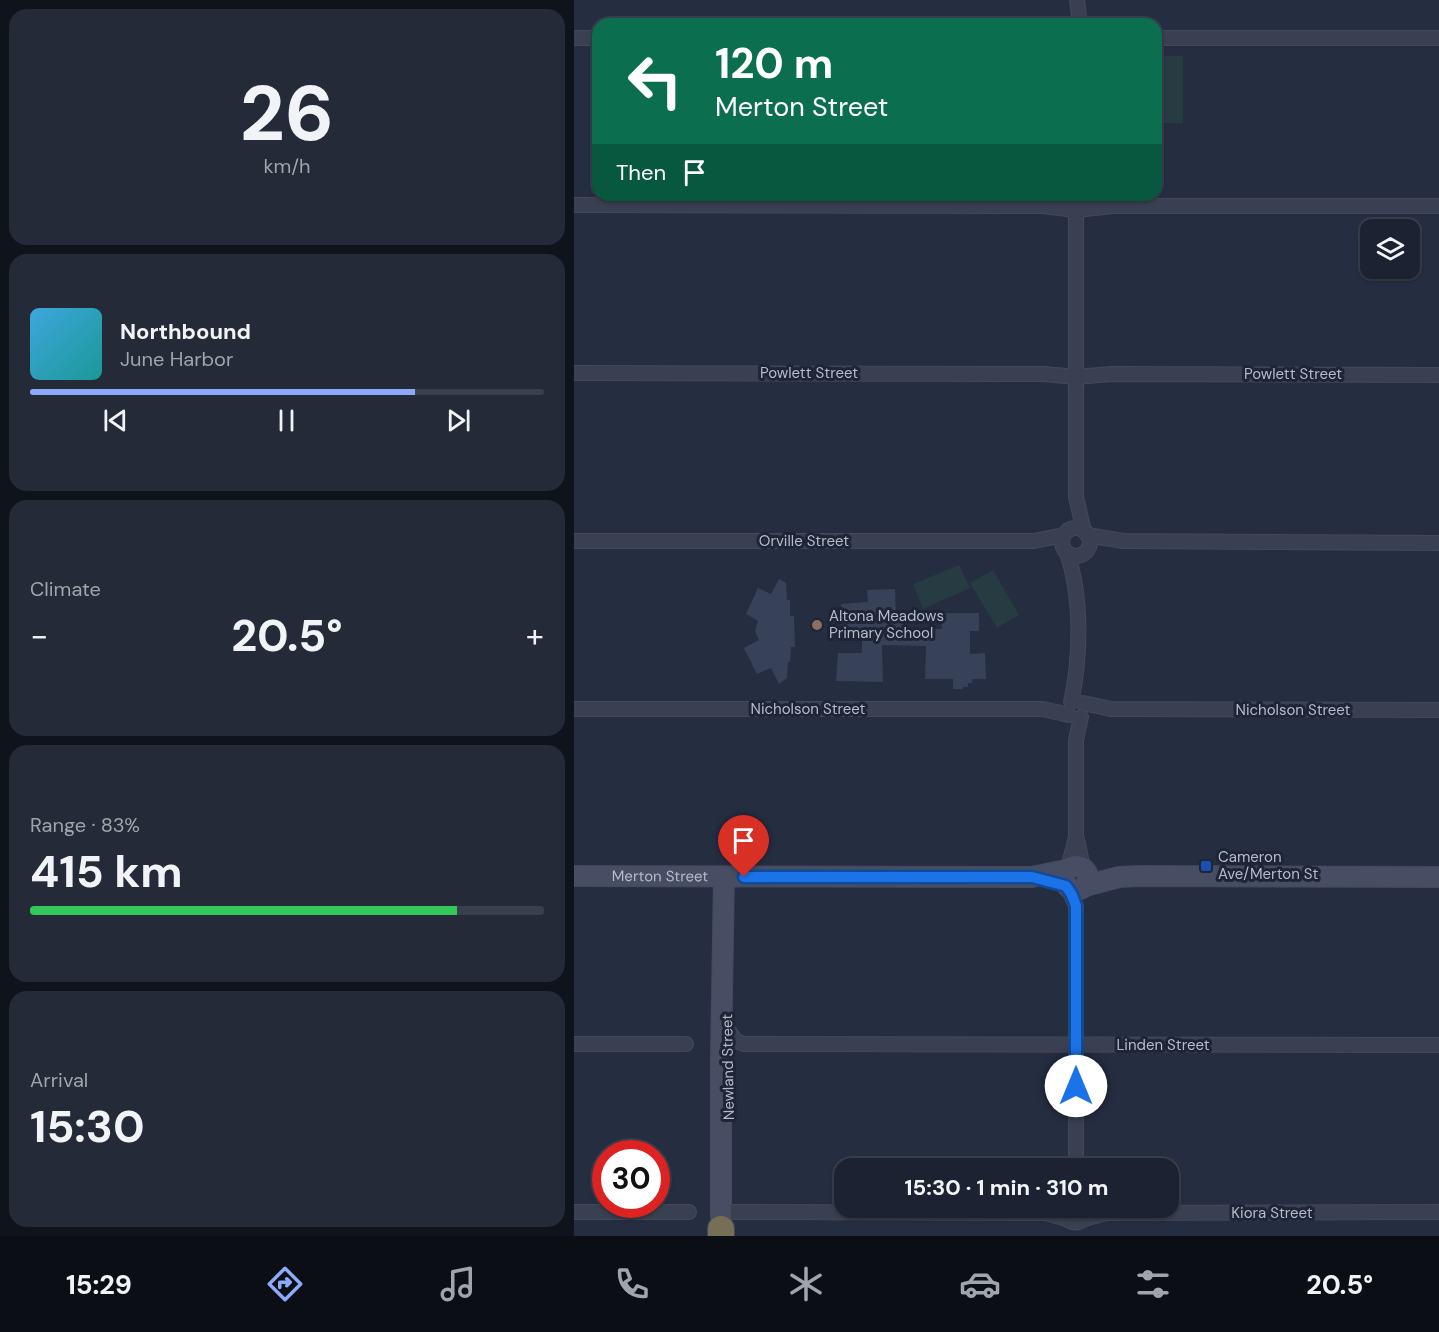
<!DOCTYPE html>
<meta charset="utf-8">
<style>
:root{--surface:#1c2231;--page:#252a39;--text:#f1f3f6;--muted:#a0a4ab;--line:#3a3f4d;--accent:#8ca9fa}
body{margin:0;font-family:"DM Sans",sans-serif;background:var(--page);color:var(--text);height:100vh;display:flex;flex-direction:column;font-size:22px;white-space:nowrap}
*{box-sizing:border-box;margin:0}
p{font-size:20px;color:var(--muted)}
.icon{flex:none;width:33px;height:33px;fill:none;stroke:currentColor;stroke-width:2;stroke-linecap:round;stroke-linejoin:round}
.map{position:relative;flex:1;overflow:hidden}
.panel{display:flex;flex-direction:column;gap:9px;padding:9px;background:#0f131b;width:574px}
.panel>*{flex:none}
.banner{position:absolute;left:18px;top:18px;width:570px;height:183px;border-radius:18px;box-shadow:0 2px 4px #0004,0 0 0 2px var(--line);background:#0b6e4f;color:#fff;overflow:hidden}
.fabs{position:absolute;left:786px;top:219px;display:grid;gap:12px}
.fabs a{display:grid;place-items:center;width:60px;height:60px;border-radius:12px;background:var(--surface);box-shadow:0 2px 4px #0004,0 0 0 2px var(--line);font-size:30px}
.speed{position:absolute;left:18px;top:1140px;display:flex;gap:12px;font-size:30px;font-weight:700;text-align:center}
.speed>*{display:grid;place-content:center;width:78px;height:78px;border-radius:50%;background:var(--surface);box-shadow:0 2px 4px #0004,0 0 0 2px var(--line);line-height:1}
.speed .limit{border:9px solid #d22;background:#fff;color:#111}
.pin{position:absolute;display:grid;place-items:center;width:51px;height:51px;color:#fff;margin:-62px -26px;border-radius:50% 50% 50% 0;rotate:-45deg;box-shadow:0 0 6px #0007}
.pin .icon{rotate:45deg}
.me{position:absolute;width:66px;margin:-33px;rotate:0deg;stroke-linejoin:round;filter:drop-shadow(0 0 4px #0008)}
.turn{display:flex;align-items:center;gap:21px;height:126px;padding:0 24px;font-size:27px}
.turn .icon{width:78px;height:78px;stroke-width:2.5}
.turn b{display:block;font-size:42px;line-height:51px}
.then{display:flex;align-items:center;height:57px;padding:0 24px;background:#0003;gap:12px;font-size:22px}
.big{font-size:45px;font-weight:700;line-height:1.1}
.panel .card{flex:1;display:flex;flex-direction:column;justify-content:center;gap:9px;min-width:0;padding:0 21px;border-radius:18px;background:var(--page)}
.panel .dial{align-items:center;gap:0}
.dial b{font-size:78px;line-height:1}
.song{display:flex;align-items:center;gap:18px}
.cover{width:72px;height:72px;border-radius:9px;background:linear-gradient(135deg,hsl(200 70% 55%),hsl(180 70% 35%))}
.played{height:6px;border-radius:3px;background:linear-gradient(90deg,var(--accent) 75%,var(--line) 75%)}
.keys{display:flex;justify-content:space-around;direction:ltr}
.heat{display:flex;justify-content:space-between;align-items:center;font-size:33px;direction:ltr}
.charge{height:9px;border-radius:4px;background:linear-gradient(90deg,#34c759 83%,var(--line) 0)}
.trip{position:absolute;left:260px;top:1158px;width:345px;height:60px;border-radius:18px;background:var(--surface);box-shadow:0 2px 4px #0004,0 0 0 2px var(--line);font-weight:700;line-height:60px;text-align:center}
.dock{display:flex;height:96px;justify-content:space-around;align-items:center;background:#0b0e14;color:var(--muted)}
.dock .icon{width:42px;height:42px}
.dock .on{color:var(--accent)}
.dock b{font-size:27px;color:var(--text)}
main{display:flex;flex:1;min-height:0}
.map>svg:first-child{display:block}
.green{fill:#273b42}
.building{fill:#374157}
.lines{fill:none;stroke-linecap:round;stroke-linejoin:round}
.street-casing{stroke:#43495a;stroke-width:16}
.secondary-casing{stroke:#43495a;stroke-width:22}
.highway-casing{stroke:#414858;stroke-width:28}
.street{stroke:#394051;stroke-width:14}
.secondary{stroke:#474e64;stroke-width:20}
.highway{stroke:#776e56;stroke-width:26}
.route-casing{stroke:#114b97;stroke-width:15}
.route{stroke:#1a73e8;stroke-width:10}
.education-dot{fill:#8d6e63;stroke:#1e2536;stroke-width:2}
.transit-dot{fill:#1a4fb4;stroke:#1e2536;stroke-width:2}
.labels{text-anchor:middle;dominant-baseline:central;stroke-width:6;stroke-linejoin:round;paint-order:stroke}
.street-label{font-size:15px;fill:#b6bbcb;stroke:#1e2536}
.poi-label{font-size:15px;fill:#b6bbcb;stroke:#1e2536;text-anchor:start}
</style>
<main>
<section class="panel">
<div class="card dial"><b>26</b><p>km/h</p></div>
<div class="card">
<div class="song"><i class="cover"></i><div><b>Northbound</b><p>June Harbor</p></div></div>
<div class="played"></div>
<div class="keys"><svg class="icon" aria-label="previous" viewBox="0 0 24 24"><path d="M18 5L8 12l10 7zM5 5v14"/></svg><svg class="icon" aria-label="pause" viewBox="0 0 24 24"><path d="M8 5v14M16 5v14"/></svg><svg class="icon" aria-label="next" viewBox="0 0 24 24"><path d="M6 5l10 7-10 7zM19 5v14"/></svg></div>
</div>
<div class="card"><p>Climate</p>
<div class="heat"><a>−</a><b class="big">20.5°</b><a>+</a></div>
</div>
<div class="card"><p>Range · 83%</p><b class="big">415 km</b><div class="charge"></div></div>
<div class="card"><p>Arrival</p><b class="big">15:30</b></div>
</section>
<div class="map">
<svg width="865" height="1236" viewBox="0 0 865 1236">
<rect width="100%" height="100%" fill="#252d41"/>
<g class="green">
<polygon points="582,56 609,56 609,123 589,123 588,125 582,125"/>
<polygon points="385,565 396,588 349,609 339,584"/>
<polygon points="419,570 445,615 423,628 396,583"/>
</g>
<g class="building">
<polygon points="205,579 212,583 213,600 216,600 216,616 220,616 221,647 217,647 216,662 214,662 213,678 205,684 197,668 183,674 170,648 185,640 181,631 184,621 172,614 184,588 197,594"/>
<polygon points="321,589 322,616 333,615 333,629 368,629 367,613 405,613 405,631 396,631 396,654 411,653 412,679 398,679 398,683 394,683 394,687 389,687 389,689 379,689 379,679 351,679 352,646 308,645 309,682 262,681 264,653 288,653 288,631 269,631 267,604 294,602 293,590"/>
</g>
<g class="lines">
<g class="street-casing">
<g id="street">
<polyline points="503,0 506,24"/>
<polyline points="0,38 24,38"/>
<polyline points="582,38 865,38"/>
<polyline points="502,195 502,497 510,531"/>
<polyline points="0,205 469,206 502,210 538,206 865,206"/>
<polyline points="0,373 470,374 502,377 537,374 865,375"/>
<circle cx="502" cy="542" r="14"/>
<polyline points="513,535 549,541 865,543"/>
<polyline points="0,541 460,541 490,535"/>
<path d="M493,553C508,596 507,658 497,702"/>
<polyline points="509,703 537,709 865,710"/>
<polyline points="0,709 469,709 495,715"/>
<polyline points="503,839 509,868"/>
<polyline points="494,868 502,837 502,740 507,717"/>
<polyline points="494,888 502,906 502,1168"/>
<polyline points="154,1030 162,1041 170,1044 865,1045"/>
<polyline points="0,1044 112,1044"/>
<path d="M493,1208L492,1212L493,1219C503,1227 514,1220 510,1208"/>
<polyline points="0,1212 115,1212"/>
<polyline points="154,1212 472,1213 493,1219"/>
<polyline points="510,1219 532,1213 865,1212"/>
</g>
</g>
<g class="secondary-casing">
<g id="secondary">
<circle cx="502" cy="878" r="12"/>
<path id="s1" d="M0,876L458,877L492,870"/>
<polyline points="511,886 545,877 566,876 865,877"/>
<polyline points="147,1229 147,1053 150,877"/>
</g>
</g>
<g class="highway-casing">
<polyline id="highway" points="147,1236 147,1229"/>
</g>
<use href="#street" class="street"/>
<use href="#secondary" class="secondary"/>
<use href="#highway" class="highway"/>
</g>
<g class="lines">
<g class="route-casing">
<polyline id="route" points="170,877 458,877 492,886 498,895 502,906 502,1086"/>
</g>
<use href="#route" class="route"/>
</g>
<circle class="education-dot" cx="243" cy="625" r="6"/>
<rect class="transit-dot" x="626" y="860" width="12" height="12" rx="3"/>
<g class="labels">
<g class="street-label">
<text x="235" y="373">Powlett Street</text>
<text x="719" y="374">Powlett Street</text>
<text x="230" y="541">Orville Street</text>
<text x="234" y="709">Nicholson Street</text>
<text x="719" y="710">Nicholson Street</text>
<text stroke="none"><textPath href="#s1" startOffset="86">Merton Street</textPath></text>
<text x="589" y="1045">Linden Street</text>
<text transform="translate(154 1067) rotate(-91)">Newland Street</text>
<text x="698" y="1213">Kiora Street</text>
</g>
<g class="poi-label">
<text x="255" y="616">Altona Meadows<tspan x="255" dy="17">Primary School</tspan></text>
<text x="644" y="857">Cameron<tspan x="644" dy="17">Ave/Merton St</tspan></text>
</g>
</g>
</svg>
<div class="fabs">
<a><svg class="icon" aria-label="layers" viewBox="0 0 24 24"><path d="M12 4l9 5-9 5-9-5zM3 14l9 5 9-5"/></svg></a>
</div>
<div class="speed"><div class="limit">30</div></div>
<div class="pin" style="left:170px;top:877px;background:#d93025"><svg class="icon" aria-label="arrive" viewBox="0 0 24 24"><path d="M6 21V4h12l-3 4 3 4H6"/></svg></div>
<svg class="me" style="left:502px;top:1086px" viewBox="-20 -20 40 40"><circle r="19" fill="#fff"/><path d="M0-13L10 11 0 6-10 11z" fill="#1a73e8"/></svg>
<div class="trip">15:30 · 1 min · 310 m</div>
<div class="banner">
<div class="turn"><svg class="icon" aria-label="left" viewBox="0 0 24 24"><path d="M17 20v-9H6M10 6l-5 5 5 5"/></svg><div><b>120 m</b>Merton Street</div></div>
<div class="then">Then<svg class="icon" aria-label="arrive" viewBox="0 0 24 24"><path d="M6 21V4h12l-3 4 3 4H6"/></svg></div>
</div>
</div>
</main>
<nav class="dock">
<b>15:29</b>
<svg class="icon on" aria-label="directions" viewBox="0 0 24 24"><path d="M12 3l9 9-9 9-9-9zM9 14v-3h6M13 9l2 2-2 2"/></svg>
<svg class="icon" aria-label="music" viewBox="0 0 24 24"><path d="M9 18V5l10-2v13"/><circle cx="6" cy="18" r="3"/><circle cx="16" cy="16" r="3"/></svg>
<svg class="icon" aria-label="phone" viewBox="0 0 24 24"><path d="M5 4h4l2 5-3 2q2 4 5 5l2-3 5 2v4C11 20 4 13 5 4z"/></svg>
<svg class="icon" aria-label="climate" viewBox="0 0 24 24"><path d="M12 3v18M4 7l16 10M4 17L20 7"/></svg>
<svg class="icon" aria-label="car" viewBox="0 0 24 24"><path d="M5 17H2v-5l4-1 3-4h7l3 4 3 1v5h-3M9 17h6M6 11h13"/><circle cx="7" cy="17" r="2"/><circle cx="17" cy="17" r="2"/></svg>
<svg class="icon" aria-label="filters" viewBox="0 0 24 24"><path d="M4 7h16M4 17h16"/><circle cx="9" cy="7" r="2"/><circle cx="15" cy="17" r="2"/></svg>
<b>20.5°</b>
</nav>
